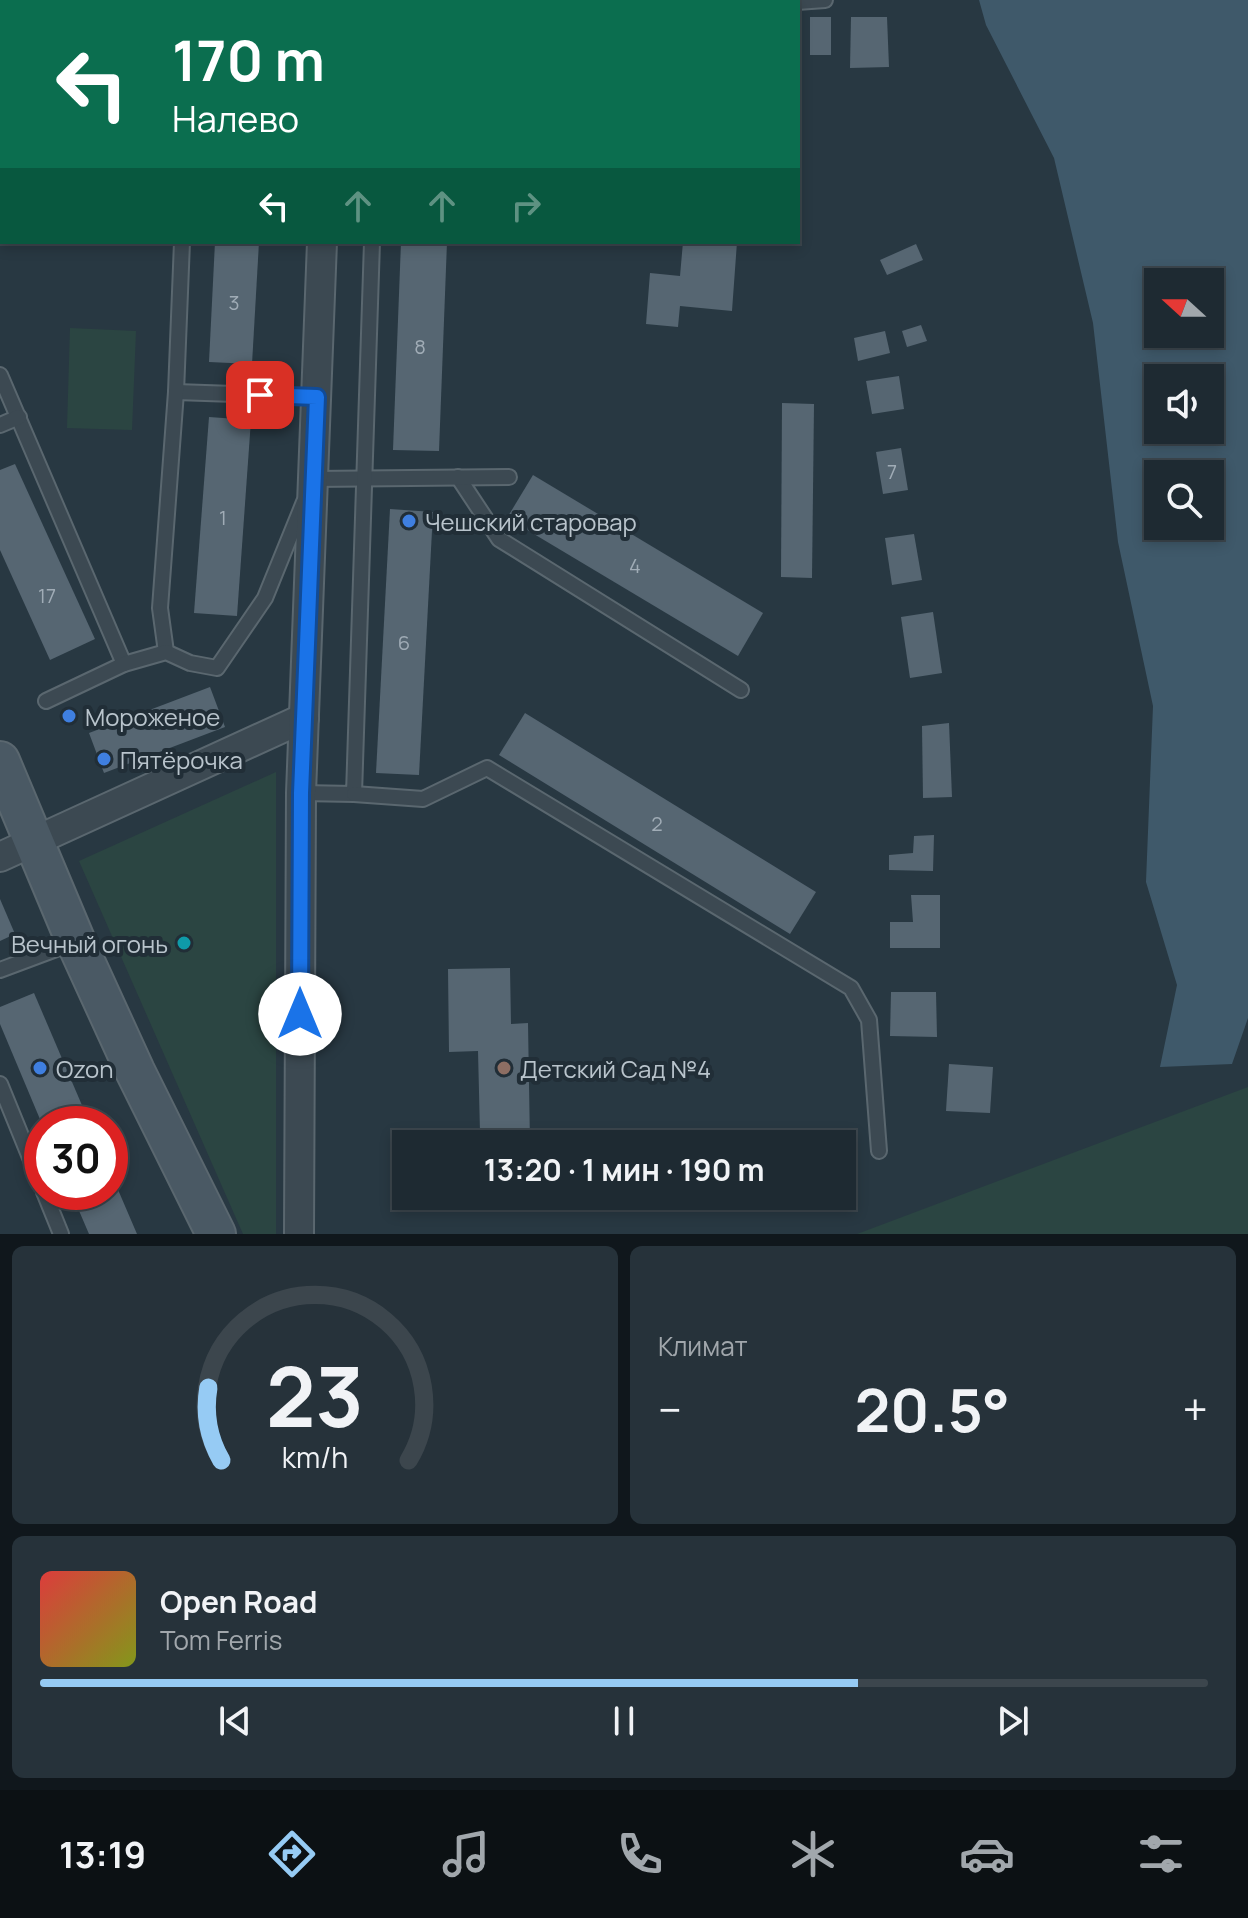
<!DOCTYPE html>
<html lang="ru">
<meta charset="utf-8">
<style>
:root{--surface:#1e2a32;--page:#26323a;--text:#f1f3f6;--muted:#a1a7ac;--line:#3c464d;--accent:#96cbf4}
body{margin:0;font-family:Manrope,sans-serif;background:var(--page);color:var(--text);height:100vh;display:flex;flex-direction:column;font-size:30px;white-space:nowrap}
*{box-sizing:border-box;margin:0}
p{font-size:26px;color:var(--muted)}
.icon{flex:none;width:44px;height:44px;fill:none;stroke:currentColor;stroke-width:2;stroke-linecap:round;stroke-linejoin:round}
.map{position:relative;height:1234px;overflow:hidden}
.side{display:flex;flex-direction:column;gap:12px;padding:12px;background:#10171c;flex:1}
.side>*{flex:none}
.hud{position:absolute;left:0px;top:0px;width:800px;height:244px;box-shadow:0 4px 12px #0003,0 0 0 2px var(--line);background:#0b6e4f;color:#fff;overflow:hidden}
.needle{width:52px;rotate:291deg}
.fabs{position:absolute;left:1144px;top:268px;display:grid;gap:16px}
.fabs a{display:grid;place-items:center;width:80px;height:80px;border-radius:0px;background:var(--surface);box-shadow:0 4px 12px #0003,0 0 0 2px var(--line);font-size:40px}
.speed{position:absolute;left:24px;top:1106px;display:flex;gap:16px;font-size:40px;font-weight:700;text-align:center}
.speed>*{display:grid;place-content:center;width:104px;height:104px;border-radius:50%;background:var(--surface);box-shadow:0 4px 12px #0003,0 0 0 2px var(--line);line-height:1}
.speed .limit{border:12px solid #d22;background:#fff;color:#111}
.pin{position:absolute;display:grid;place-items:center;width:68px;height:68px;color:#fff;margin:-34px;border-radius:16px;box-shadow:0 4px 12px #0006}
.me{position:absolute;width:88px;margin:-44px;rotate:0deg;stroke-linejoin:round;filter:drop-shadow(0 0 6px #0008)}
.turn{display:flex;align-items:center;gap:28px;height:168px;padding:0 40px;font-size:36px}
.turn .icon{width:104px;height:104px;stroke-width:2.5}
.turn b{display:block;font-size:56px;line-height:68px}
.lanes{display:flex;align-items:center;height:76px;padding:0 40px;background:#0003;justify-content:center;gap:40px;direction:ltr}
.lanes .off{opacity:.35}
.big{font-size:60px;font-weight:700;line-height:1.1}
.side .tile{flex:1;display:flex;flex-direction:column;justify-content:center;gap:12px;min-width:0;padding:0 28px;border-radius:12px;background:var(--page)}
.side .dial{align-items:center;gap:0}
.dial svg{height:208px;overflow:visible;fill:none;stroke:var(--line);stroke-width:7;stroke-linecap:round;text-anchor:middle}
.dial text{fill:var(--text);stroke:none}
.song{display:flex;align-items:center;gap:24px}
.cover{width:96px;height:96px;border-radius:12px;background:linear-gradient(135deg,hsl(0 70% 55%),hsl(70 70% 35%))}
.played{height:8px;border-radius:4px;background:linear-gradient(90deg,var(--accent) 70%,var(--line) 70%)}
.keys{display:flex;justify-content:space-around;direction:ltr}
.heat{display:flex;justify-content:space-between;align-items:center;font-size:44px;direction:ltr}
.side .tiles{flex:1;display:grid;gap:12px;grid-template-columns:1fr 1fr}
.tile:last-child{grid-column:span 2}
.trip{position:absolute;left:392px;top:1130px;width:464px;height:80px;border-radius:0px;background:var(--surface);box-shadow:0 4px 12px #0003,0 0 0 2px var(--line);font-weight:700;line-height:80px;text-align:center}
.tab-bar{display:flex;height:128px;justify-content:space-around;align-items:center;background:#0c1114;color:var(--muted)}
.tab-bar .icon{width:56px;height:56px}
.tab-bar .active{color:var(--accent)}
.tab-bar b{font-size:36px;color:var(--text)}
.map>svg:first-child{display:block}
.green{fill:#2b4542}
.water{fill:#3f596a;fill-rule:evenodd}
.building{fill:#566672}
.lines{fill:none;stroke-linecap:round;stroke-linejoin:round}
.lane-casing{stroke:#5a676f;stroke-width:18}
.street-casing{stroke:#5a676f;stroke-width:32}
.secondary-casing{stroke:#5a676f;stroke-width:42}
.lane{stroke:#3c4952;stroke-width:14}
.street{stroke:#3c4952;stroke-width:28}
.secondary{stroke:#4a5964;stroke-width:38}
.route-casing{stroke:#114b97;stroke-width:20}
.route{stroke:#1a73e8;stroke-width:14}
.shop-dot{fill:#3f7fe0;stroke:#212e37;stroke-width:3}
.culture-dot{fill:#0f9aa8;stroke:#212e37;stroke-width:3}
.education-dot{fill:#8d6e63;stroke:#212e37;stroke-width:3}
.labels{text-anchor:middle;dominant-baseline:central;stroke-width:8;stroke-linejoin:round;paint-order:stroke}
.number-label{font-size:20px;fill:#a0acb6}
.poi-label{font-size:24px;fill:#b9c4cc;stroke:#212e37;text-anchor:start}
</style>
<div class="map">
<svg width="1248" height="1234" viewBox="0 0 1248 1234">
<rect width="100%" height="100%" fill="#283842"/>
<g class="green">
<polygon points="70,328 136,331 132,430 67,428"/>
<polygon points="276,772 276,1234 243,1234 79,861"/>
<polygon points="1248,1087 1248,1234 857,1234"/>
</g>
<path class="water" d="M979,0H1248V1018L1232,1064L1160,1067L1177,985L1146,882L1153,706L1118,542L1093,323L1054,158L986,25ZM1158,282H1210V334H1158ZM1158,378H1210V430H1158ZM1158,474H1210V526H1158Z"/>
<g class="building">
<rect x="810" y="17" width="21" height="38"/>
<polygon points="851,17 887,17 889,67 850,68"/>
<polygon points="215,242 259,242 252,364 209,362"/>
<polygon points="401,242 447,242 439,451 393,450"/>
<polygon points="683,242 737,242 732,311 680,306 678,327 646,324 650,273 680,276"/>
<polygon points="916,244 923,260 887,275 880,260"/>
<polygon points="921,325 927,341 907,347 902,331"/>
<polygon points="885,331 890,353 858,361 854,338"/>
<polygon points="899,376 904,409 872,414 866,381"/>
<polygon points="782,403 814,404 812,578 781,577"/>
<polygon points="209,417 251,420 237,616 194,613"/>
<polygon points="901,448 908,490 883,494 876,452"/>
<polygon points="15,464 95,639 50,660 0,550 0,470"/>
<polygon points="533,475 763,613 738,656 507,518"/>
<polygon points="390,509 433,512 419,775 376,773"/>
<polygon points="914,534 922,580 892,585 885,538"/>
<polygon points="933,612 942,673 910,678 901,617"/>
<polygon points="210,687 225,727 104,773 89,733"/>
<polygon points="525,713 816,892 790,934 499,755"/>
<polygon points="949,723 952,797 923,798 922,726"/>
<polygon points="934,835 933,871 889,870 889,855 913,853 914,836"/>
<polygon points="911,895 940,895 940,948 890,948 890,922 913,922"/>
<polygon points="0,899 15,934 0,941"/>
<polygon points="510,968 511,1024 528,1023 530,1144 455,1144 454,1134 480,1133 478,1051 449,1052 448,969"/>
<polygon points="891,992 936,992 937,1037 890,1036"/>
<polygon points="34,993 90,1124 42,1124 0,1024 0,1007"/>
<polygon points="949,1064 993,1067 990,1113 946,1111"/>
<polygon points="110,1171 137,1234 89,1234 71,1192 110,1192"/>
<polygon points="456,1196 508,1196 508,1206 456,1207"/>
</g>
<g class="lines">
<g class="lane-casing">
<g id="lane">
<polyline points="705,0 713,2"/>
<polyline points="192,2 192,0"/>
<polyline points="382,2 382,0"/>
<polyline points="797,2 825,0"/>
<polyline points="0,375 124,664"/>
<polyline points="176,392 317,397"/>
<polyline points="0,425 19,417"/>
<polyline points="458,477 499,539 741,690"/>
<polyline points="312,483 314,479 509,477"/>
<polyline points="166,652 160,608 176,392 182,242"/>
<polyline points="46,701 124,664 166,652 190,663 217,668 265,598 304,502"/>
<polyline points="301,793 354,794 372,242"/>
<polyline points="354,794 423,799 487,768 851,988 869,1020 879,1151"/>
<polyline points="0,970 75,942"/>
<polyline points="0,1084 42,1187"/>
<polyline points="44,1192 61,1234"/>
</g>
</g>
<g class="street-casing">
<g id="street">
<polyline points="330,2 330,0"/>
<polyline points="0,857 304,718"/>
<polyline points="299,1234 301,793 322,242"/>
</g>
</g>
<g class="secondary-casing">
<polyline id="secondary" points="0,761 76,942 135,1071 216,1234"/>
</g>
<use href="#lane" class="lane"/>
<use href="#street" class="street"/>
<use href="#secondary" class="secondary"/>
</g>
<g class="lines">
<g class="route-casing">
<polyline id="route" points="260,395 317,397 301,793 300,1014"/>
</g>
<use href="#route" class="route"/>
</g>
<g class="shop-dot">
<circle cx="409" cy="521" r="8"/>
<circle cx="69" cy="716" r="8"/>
<circle cx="104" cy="759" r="8"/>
<circle cx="40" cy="1068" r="8"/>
</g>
<circle class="culture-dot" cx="184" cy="943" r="8"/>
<circle class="education-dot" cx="504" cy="1068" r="8"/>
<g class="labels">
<g class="number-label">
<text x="234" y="302">3</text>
<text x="420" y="346">8</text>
<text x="892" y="471">7</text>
<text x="223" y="517">1</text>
<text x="635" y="565">4</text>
<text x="47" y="595">17</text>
<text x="404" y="642">6</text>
<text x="657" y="823">2</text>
</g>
<g class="poi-label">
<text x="425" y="521">Чешский старовар</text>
<text x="85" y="716">Мороженое</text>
<text x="120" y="759">Пятёрочка</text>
<text x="168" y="943" text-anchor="end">Вечный огонь</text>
<text x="56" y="1068">Ozon</text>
<text x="520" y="1068">Детский Сад №4</text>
</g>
</g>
</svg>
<div class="fabs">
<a><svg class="needle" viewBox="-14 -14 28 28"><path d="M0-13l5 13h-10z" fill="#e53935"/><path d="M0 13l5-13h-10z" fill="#a1a7ac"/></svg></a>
<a><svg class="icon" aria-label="sound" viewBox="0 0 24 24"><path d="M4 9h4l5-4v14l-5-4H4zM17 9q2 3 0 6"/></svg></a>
<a><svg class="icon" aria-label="search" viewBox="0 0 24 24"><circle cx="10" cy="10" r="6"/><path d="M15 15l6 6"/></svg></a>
</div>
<div class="speed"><div class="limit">30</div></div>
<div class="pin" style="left:260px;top:395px;background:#d93025"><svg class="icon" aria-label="arrive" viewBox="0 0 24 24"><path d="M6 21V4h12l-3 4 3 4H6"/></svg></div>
<svg class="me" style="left:300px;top:1014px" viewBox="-20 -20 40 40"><circle r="19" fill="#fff"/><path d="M0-13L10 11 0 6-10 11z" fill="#1a73e8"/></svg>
<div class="trip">13:20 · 1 мин · 190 m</div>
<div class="hud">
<div class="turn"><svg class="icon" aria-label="left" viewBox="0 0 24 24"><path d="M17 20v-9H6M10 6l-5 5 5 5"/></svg><div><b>170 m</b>Налево</div></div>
<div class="lanes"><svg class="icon" aria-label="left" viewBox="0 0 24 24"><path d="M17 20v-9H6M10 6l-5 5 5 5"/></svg><svg class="icon off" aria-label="ahead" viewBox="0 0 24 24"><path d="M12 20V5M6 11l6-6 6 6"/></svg><svg class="icon off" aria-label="ahead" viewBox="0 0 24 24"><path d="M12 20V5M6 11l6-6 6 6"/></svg><svg class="icon off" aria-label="right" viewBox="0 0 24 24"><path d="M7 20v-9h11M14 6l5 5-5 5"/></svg></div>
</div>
</div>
<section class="side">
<div class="tiles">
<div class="tile dial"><svg viewBox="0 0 100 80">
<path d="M14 69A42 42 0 1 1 86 69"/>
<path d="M14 69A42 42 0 0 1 9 41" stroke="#96cbf4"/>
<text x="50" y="56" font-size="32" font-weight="700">23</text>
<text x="50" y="72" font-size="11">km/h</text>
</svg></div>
<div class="tile"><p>Климат</p>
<div class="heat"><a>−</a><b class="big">20.5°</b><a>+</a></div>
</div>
<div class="tile">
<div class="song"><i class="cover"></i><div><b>Open Road</b><p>Tom Ferris</p></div></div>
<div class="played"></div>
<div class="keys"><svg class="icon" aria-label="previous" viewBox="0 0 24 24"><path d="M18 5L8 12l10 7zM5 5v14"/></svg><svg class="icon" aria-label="pause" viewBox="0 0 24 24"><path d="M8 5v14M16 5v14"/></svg><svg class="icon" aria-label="next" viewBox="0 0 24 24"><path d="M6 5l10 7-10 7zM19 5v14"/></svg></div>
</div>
</div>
</section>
<nav class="tab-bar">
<b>13:19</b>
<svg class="icon active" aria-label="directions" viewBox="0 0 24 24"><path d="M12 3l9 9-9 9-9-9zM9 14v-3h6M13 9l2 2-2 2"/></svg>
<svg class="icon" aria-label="music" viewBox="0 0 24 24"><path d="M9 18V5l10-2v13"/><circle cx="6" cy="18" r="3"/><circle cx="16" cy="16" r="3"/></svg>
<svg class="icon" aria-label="phone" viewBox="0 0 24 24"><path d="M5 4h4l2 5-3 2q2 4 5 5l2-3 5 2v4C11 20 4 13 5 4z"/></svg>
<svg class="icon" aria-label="climate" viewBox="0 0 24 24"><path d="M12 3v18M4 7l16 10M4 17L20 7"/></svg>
<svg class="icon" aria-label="car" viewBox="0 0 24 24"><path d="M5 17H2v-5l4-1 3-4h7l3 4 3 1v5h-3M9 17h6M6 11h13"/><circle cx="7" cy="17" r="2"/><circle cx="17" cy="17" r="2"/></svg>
<svg class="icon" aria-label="filters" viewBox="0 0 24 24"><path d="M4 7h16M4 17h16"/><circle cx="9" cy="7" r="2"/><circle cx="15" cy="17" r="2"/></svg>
</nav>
